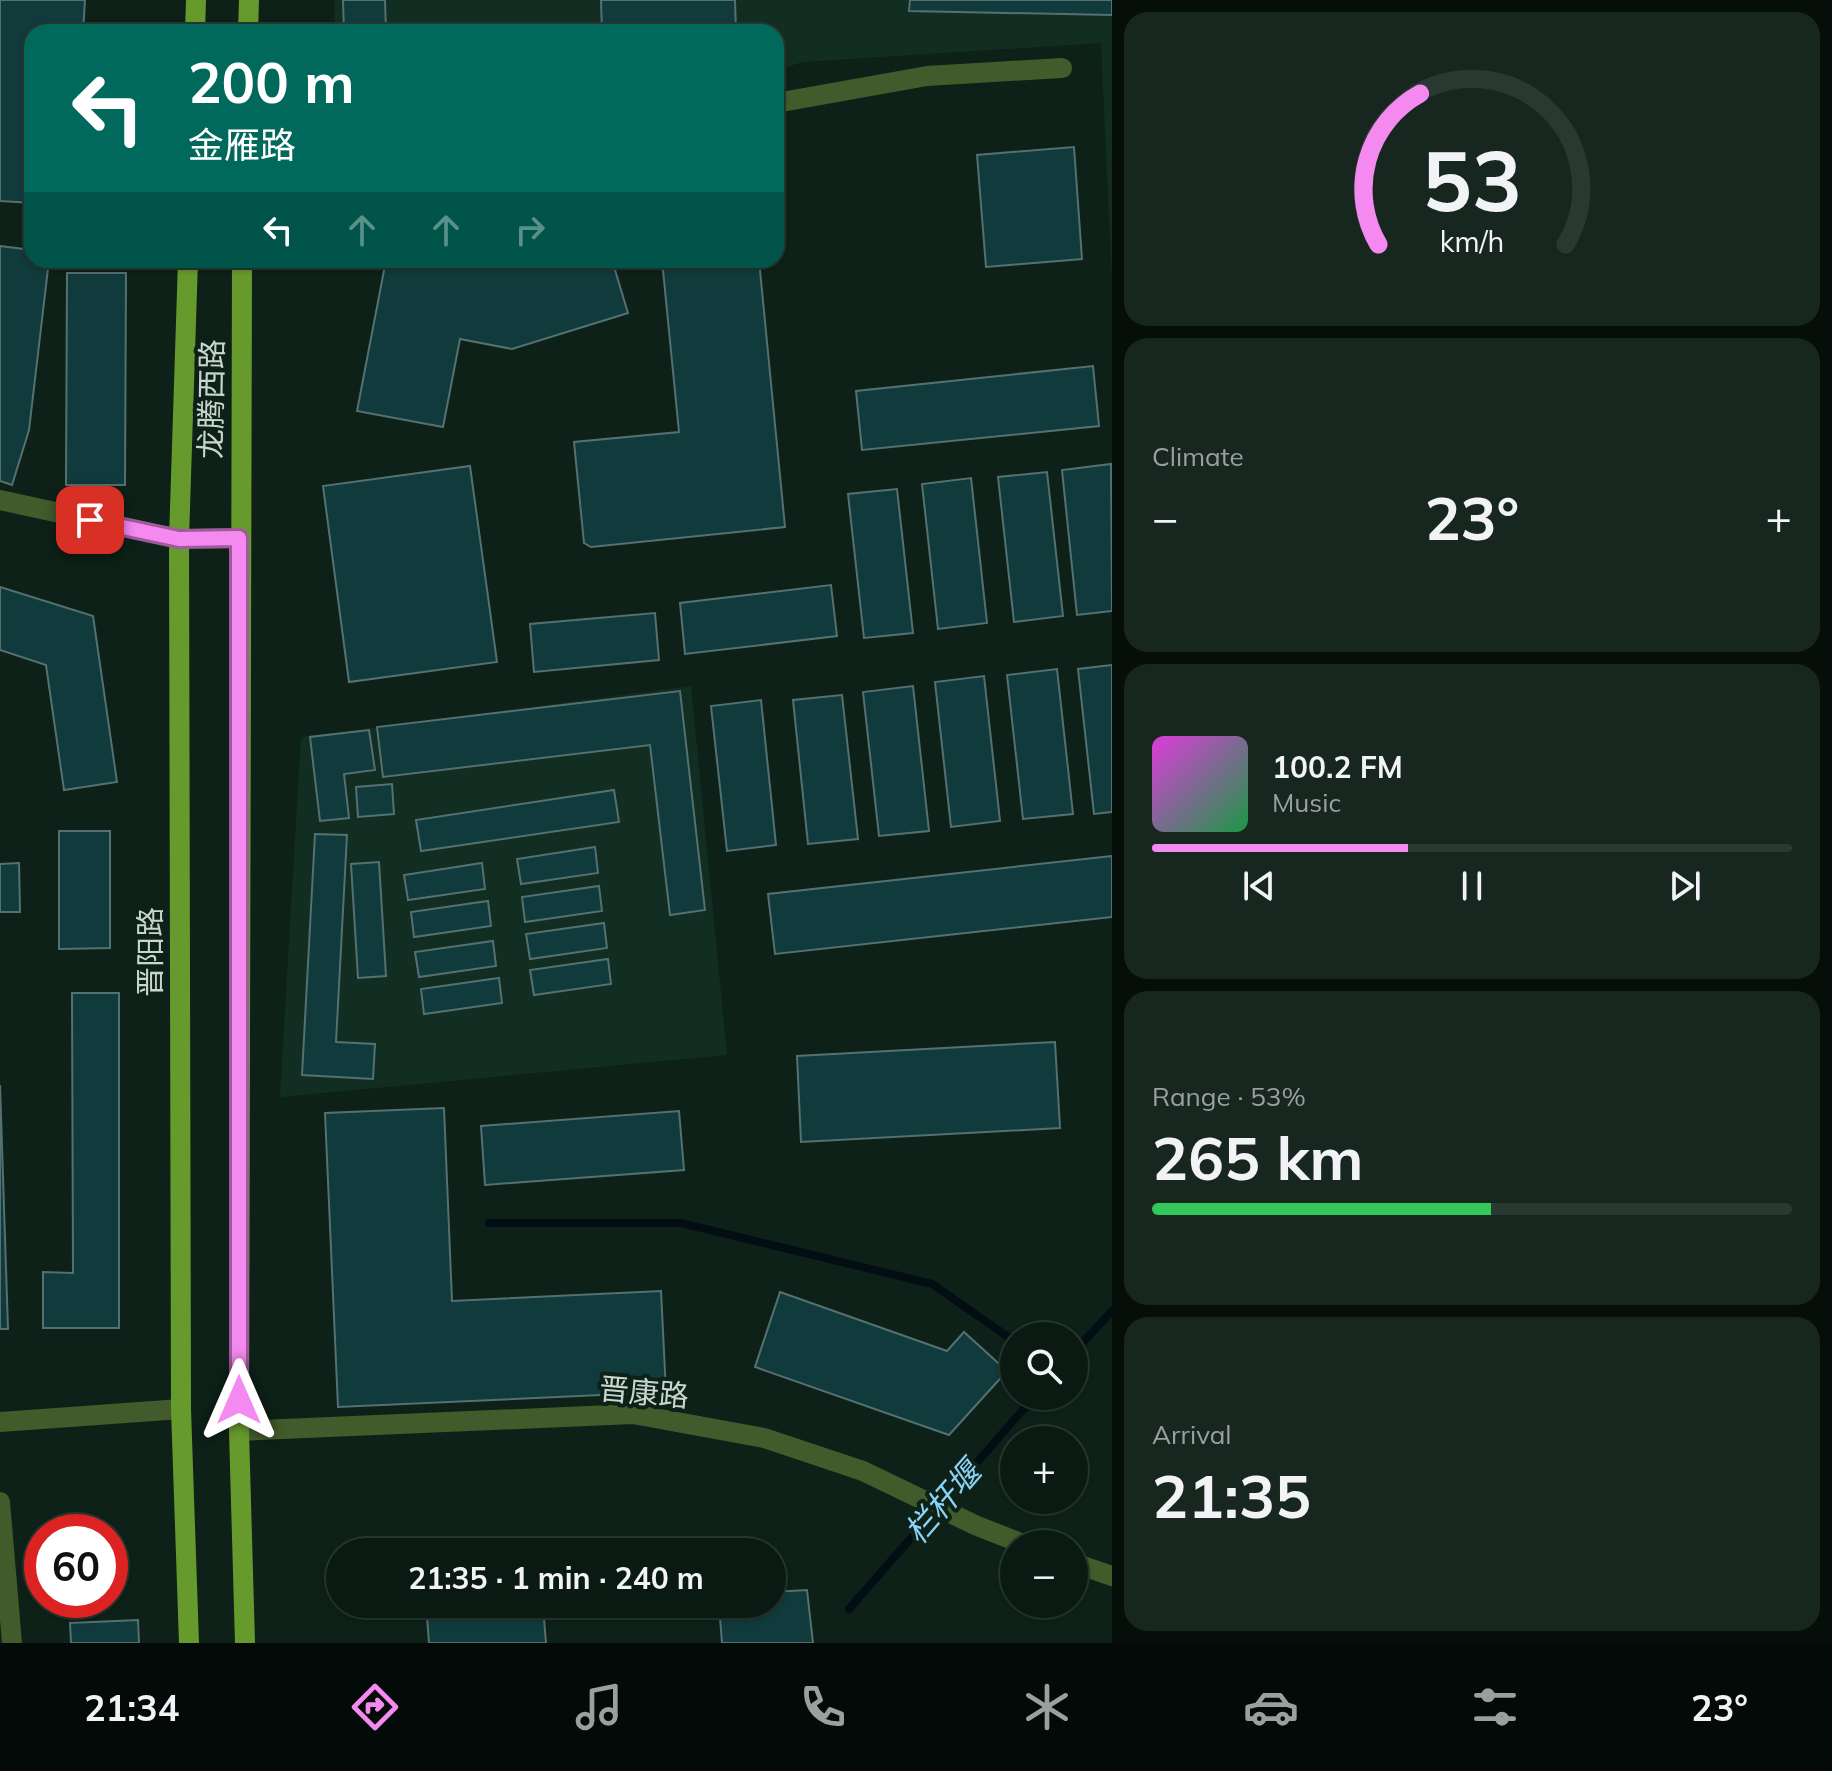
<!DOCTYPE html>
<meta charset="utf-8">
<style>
:root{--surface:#0a1912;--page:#182620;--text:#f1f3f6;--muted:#99a09f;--line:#2a3832;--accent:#f489f0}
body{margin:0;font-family:Mulish,"Noto Sans SC",sans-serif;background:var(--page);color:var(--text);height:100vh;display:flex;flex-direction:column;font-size:30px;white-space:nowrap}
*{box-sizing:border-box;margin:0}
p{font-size:26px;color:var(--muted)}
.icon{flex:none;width:44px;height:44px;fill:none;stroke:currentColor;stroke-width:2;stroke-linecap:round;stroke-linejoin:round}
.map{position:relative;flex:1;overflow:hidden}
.sheet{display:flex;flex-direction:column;gap:12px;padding:12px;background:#060e0a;width:720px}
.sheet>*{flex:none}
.banner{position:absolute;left:24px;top:24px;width:760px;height:244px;border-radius:24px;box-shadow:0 2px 6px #0004,0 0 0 2px var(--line);background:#00695c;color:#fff;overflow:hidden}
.fabs{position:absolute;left:1000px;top:1322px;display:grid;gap:16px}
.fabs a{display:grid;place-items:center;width:88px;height:88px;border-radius:50%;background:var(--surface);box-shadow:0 2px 6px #0004,0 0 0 2px var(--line);font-size:40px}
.speed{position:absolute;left:24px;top:1514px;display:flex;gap:16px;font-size:40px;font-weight:700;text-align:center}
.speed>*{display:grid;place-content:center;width:104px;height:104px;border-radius:50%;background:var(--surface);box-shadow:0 2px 6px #0004,0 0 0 2px var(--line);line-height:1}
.speed .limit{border:12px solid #d22;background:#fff;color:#111}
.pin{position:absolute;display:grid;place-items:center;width:68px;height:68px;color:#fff;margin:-34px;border-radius:16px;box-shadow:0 4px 12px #0006}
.me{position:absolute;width:88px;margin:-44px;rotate:0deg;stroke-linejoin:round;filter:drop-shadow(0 0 6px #0008)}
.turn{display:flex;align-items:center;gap:28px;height:168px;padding:0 32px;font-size:36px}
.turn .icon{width:104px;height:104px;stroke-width:2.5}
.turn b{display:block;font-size:56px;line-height:68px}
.lanes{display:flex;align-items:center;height:76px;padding:0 32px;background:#0003;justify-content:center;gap:40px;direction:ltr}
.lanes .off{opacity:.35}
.big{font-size:60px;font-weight:700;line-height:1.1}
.sheet .tile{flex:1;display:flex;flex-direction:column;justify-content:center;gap:12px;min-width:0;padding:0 28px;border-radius:24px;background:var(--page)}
.sheet .dial{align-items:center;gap:0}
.dial svg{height:208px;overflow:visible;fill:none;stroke:var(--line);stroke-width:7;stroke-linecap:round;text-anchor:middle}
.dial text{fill:var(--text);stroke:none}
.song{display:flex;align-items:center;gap:24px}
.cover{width:96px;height:96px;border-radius:12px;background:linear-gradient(135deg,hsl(300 70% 55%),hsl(140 70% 35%))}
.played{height:8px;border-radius:4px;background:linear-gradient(90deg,var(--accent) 40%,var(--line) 40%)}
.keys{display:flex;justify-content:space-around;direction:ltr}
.heat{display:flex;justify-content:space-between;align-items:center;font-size:44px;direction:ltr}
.charge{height:12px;border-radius:6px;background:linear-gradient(90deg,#34c759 53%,var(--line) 0)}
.trip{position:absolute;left:326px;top:1538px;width:460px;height:80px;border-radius:40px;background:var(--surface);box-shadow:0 2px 6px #0004,0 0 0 2px var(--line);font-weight:700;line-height:80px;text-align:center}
.menu{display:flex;height:128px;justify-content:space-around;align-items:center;background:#040a07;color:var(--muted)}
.menu .icon{width:56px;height:56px}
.menu .selected{color:var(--accent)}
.menu b{font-size:36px;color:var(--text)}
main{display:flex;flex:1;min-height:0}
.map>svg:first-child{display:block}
.built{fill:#122e23}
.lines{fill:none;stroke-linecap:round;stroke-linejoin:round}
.stream{stroke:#030e14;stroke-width:8}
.building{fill:#103a3b;stroke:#557070;stroke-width:2}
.minor{stroke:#425b2b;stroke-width:20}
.tertiary{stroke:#425b2b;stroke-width:20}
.primary{stroke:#679a2d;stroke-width:20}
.route-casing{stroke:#9f599c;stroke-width:20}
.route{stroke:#f489f0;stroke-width:14}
.labels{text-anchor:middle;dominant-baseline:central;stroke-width:8;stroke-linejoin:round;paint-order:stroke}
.street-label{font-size:30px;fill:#c9d5cf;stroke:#0d2118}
.water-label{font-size:32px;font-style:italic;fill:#8bd3f6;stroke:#0d2118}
</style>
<main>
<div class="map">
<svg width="1112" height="1643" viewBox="0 0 1112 1643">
<rect width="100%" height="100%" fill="#0d2118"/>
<g class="built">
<polygon points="335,0 1112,0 1112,281 1101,43 802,62 776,71 776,32 334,32"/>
<polygon points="691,686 727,1055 280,1097 301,737"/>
</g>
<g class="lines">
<g class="stream">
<polyline points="489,1223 681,1223 932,1284 1014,1341"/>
<polyline points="1074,1352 1112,1311"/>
<polyline points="849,1609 1035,1396"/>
</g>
</g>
<g class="building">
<polygon points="0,0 85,0 83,32 32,32 32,203 0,201"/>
<polygon points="343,0 385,0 386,32 344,32"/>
<polygon points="601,0 735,0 736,32 602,32"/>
<polygon points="910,0 1112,0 1112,15 909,11"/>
<polygon points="1074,147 1082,259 986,267 977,155"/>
<polygon points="0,246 32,250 32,260 49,260 29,430 12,485 0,481"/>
<polygon points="386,260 478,260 498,264 509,260 612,260 628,313 512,349 460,339 443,427 357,411"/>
<polygon points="662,260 759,260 785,527 591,547 584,543 574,442 679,432"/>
<polygon points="67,273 126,273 125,485 66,485"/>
<polygon points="1093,366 1099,426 862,450 856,391"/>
<polygon points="1111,464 1112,611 1077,615 1062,470"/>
<polygon points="470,466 497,662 349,682 323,486"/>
<polygon points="1047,472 1063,616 1014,622 998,477"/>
<polygon points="971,478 987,623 938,629 922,484"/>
<polygon points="897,489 913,633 864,638 848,494"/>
<polygon points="831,585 837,636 685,654 680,603"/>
<polygon points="0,587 93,616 117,782 64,790 46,665 0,650"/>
<polygon points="655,613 659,660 534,672 530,624"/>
<polygon points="1112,665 1112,812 1094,814 1078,669"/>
<polygon points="1057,669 1073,814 1023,819 1007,675"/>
<polygon points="984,676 1000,821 951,827 935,682"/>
<polygon points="913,686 929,831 879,836 863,692"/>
<polygon points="680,691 705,910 670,915 650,745 383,777 377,727"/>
<polygon points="842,695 858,839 808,844 793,700"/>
<polygon points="761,700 776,845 727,851 711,706"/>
<polygon points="369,730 375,770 344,774 349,818 320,821 310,737"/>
<polygon points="392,784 394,814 358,817 356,787"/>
<polygon points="614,790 619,822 421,851 416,820"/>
<polygon points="59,831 110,831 110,948 59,949"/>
<polygon points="315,834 347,835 336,1042 375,1044 373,1079 302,1075"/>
<polygon points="595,847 598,873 521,884 517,859"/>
<polygon points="1112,856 1112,917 775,954 768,894"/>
<polygon points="379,862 386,976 358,978 351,864"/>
<polygon points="19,863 20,912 0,912 0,864"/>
<polygon points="482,863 485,889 408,900 404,875"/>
<polygon points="599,886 602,911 525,922 522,897"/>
<polygon points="488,901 491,926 414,937 411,912"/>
<polygon points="604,923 607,948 530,959 526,934"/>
<polygon points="493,941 496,966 419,977 415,952"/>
<polygon points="608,959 611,984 534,995 530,970"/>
<polygon points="499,978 502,1003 424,1014 421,989"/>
<polygon points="72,993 119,993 119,1328 43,1328 43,1272 73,1273"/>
<polygon points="1055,1042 1060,1128 801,1142 797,1056"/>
<polygon points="0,1085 8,1329 0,1329"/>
<polygon points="444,1108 452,1301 661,1291 666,1392 338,1407 325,1113"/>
<polygon points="679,1111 684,1170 485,1185 481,1126"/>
<polygon points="780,1292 947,1351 964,1332 1007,1371 949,1435 755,1367"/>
<polygon points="807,1590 813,1643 722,1643 719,1605 544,1619 546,1643 429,1643 427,1616 599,1604 772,1604 772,1592"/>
<polygon points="138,1620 139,1643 71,1643 70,1623"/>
</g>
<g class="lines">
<g class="minor">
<polyline points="776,103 927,76 1062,68"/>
<polyline points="0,1422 181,1409"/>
<polyline points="239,1431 633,1414 764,1438 863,1471 975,1525 1023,1544"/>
<polyline points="0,1502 12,1643"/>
<polyline points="1074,1563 1112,1576"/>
</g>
<polyline class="tertiary" points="0,500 179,539 239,538"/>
<g class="primary">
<polyline points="195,32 196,0"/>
<polyline points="248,32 249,0"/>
<polyline points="188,260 179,539 181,1409 189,1643"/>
<polyline points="242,260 239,1431 245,1643"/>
</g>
</g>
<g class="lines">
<g class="route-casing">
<polyline id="route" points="90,520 179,539 239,538 239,1400"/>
</g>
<use href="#route" class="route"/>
</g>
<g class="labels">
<g class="street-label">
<text transform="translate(211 399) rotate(-89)">龙腾西路</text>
<text transform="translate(150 952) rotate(-90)">晋阳路</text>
<text transform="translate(644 1392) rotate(5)">晋康路</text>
</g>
<g class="water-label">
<text transform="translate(942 1502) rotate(-49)">栏杆堰</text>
</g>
</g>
</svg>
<div class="fabs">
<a><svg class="icon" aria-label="search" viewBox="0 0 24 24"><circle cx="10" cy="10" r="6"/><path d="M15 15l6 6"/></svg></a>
<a>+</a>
<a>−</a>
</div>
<div class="speed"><div class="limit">60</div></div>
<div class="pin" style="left:90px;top:520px;background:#d93025"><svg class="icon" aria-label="arrive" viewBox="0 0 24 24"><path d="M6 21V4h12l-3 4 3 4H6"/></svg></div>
<svg class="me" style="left:239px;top:1400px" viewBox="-20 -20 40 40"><path d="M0-17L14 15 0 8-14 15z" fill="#f489f0" stroke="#fff" stroke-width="4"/></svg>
<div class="trip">21:35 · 1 min · 240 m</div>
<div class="banner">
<div class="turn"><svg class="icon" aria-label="left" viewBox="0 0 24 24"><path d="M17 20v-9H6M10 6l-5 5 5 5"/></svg><div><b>200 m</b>金雁路</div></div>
<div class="lanes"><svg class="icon" aria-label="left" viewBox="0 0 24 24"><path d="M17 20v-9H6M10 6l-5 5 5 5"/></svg><svg class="icon off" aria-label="ahead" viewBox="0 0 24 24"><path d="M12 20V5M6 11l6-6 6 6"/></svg><svg class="icon off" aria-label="ahead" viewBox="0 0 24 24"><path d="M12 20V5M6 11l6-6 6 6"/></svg><svg class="icon off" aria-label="right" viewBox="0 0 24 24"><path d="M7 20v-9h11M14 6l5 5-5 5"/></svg></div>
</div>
</div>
<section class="sheet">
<div class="tile dial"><svg viewBox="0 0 100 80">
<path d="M14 69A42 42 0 1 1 86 69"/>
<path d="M14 69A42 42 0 0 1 30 11" stroke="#f489f0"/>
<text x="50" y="56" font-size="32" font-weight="700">53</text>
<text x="50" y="72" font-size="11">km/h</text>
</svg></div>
<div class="tile"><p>Climate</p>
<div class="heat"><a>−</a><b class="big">23°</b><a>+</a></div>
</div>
<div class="tile">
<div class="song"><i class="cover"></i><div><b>100.2 FM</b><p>Music</p></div></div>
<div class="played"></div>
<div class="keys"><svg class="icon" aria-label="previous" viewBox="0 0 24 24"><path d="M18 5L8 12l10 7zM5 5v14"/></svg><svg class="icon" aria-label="pause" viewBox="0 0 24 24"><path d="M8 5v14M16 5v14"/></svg><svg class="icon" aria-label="next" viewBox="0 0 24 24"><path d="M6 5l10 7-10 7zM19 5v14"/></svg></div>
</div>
<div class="tile"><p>Range · 53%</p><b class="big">265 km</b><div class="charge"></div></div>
<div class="tile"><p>Arrival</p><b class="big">21:35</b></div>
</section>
</main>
<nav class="menu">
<b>21:34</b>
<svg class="icon selected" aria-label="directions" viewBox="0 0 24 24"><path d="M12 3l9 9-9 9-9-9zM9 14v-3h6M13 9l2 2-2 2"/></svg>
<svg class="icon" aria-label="music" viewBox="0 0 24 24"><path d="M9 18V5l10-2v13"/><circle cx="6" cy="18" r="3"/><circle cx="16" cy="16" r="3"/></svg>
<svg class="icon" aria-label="phone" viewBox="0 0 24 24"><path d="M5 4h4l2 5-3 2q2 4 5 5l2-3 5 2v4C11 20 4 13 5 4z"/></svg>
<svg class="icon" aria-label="climate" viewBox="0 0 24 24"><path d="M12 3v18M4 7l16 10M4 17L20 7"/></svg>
<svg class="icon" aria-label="car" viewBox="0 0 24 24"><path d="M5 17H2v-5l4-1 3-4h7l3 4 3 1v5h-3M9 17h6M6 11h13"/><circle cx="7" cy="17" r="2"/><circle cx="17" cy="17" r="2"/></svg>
<svg class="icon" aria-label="filters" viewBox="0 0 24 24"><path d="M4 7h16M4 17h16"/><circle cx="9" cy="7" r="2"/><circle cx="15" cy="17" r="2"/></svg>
<b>23°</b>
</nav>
